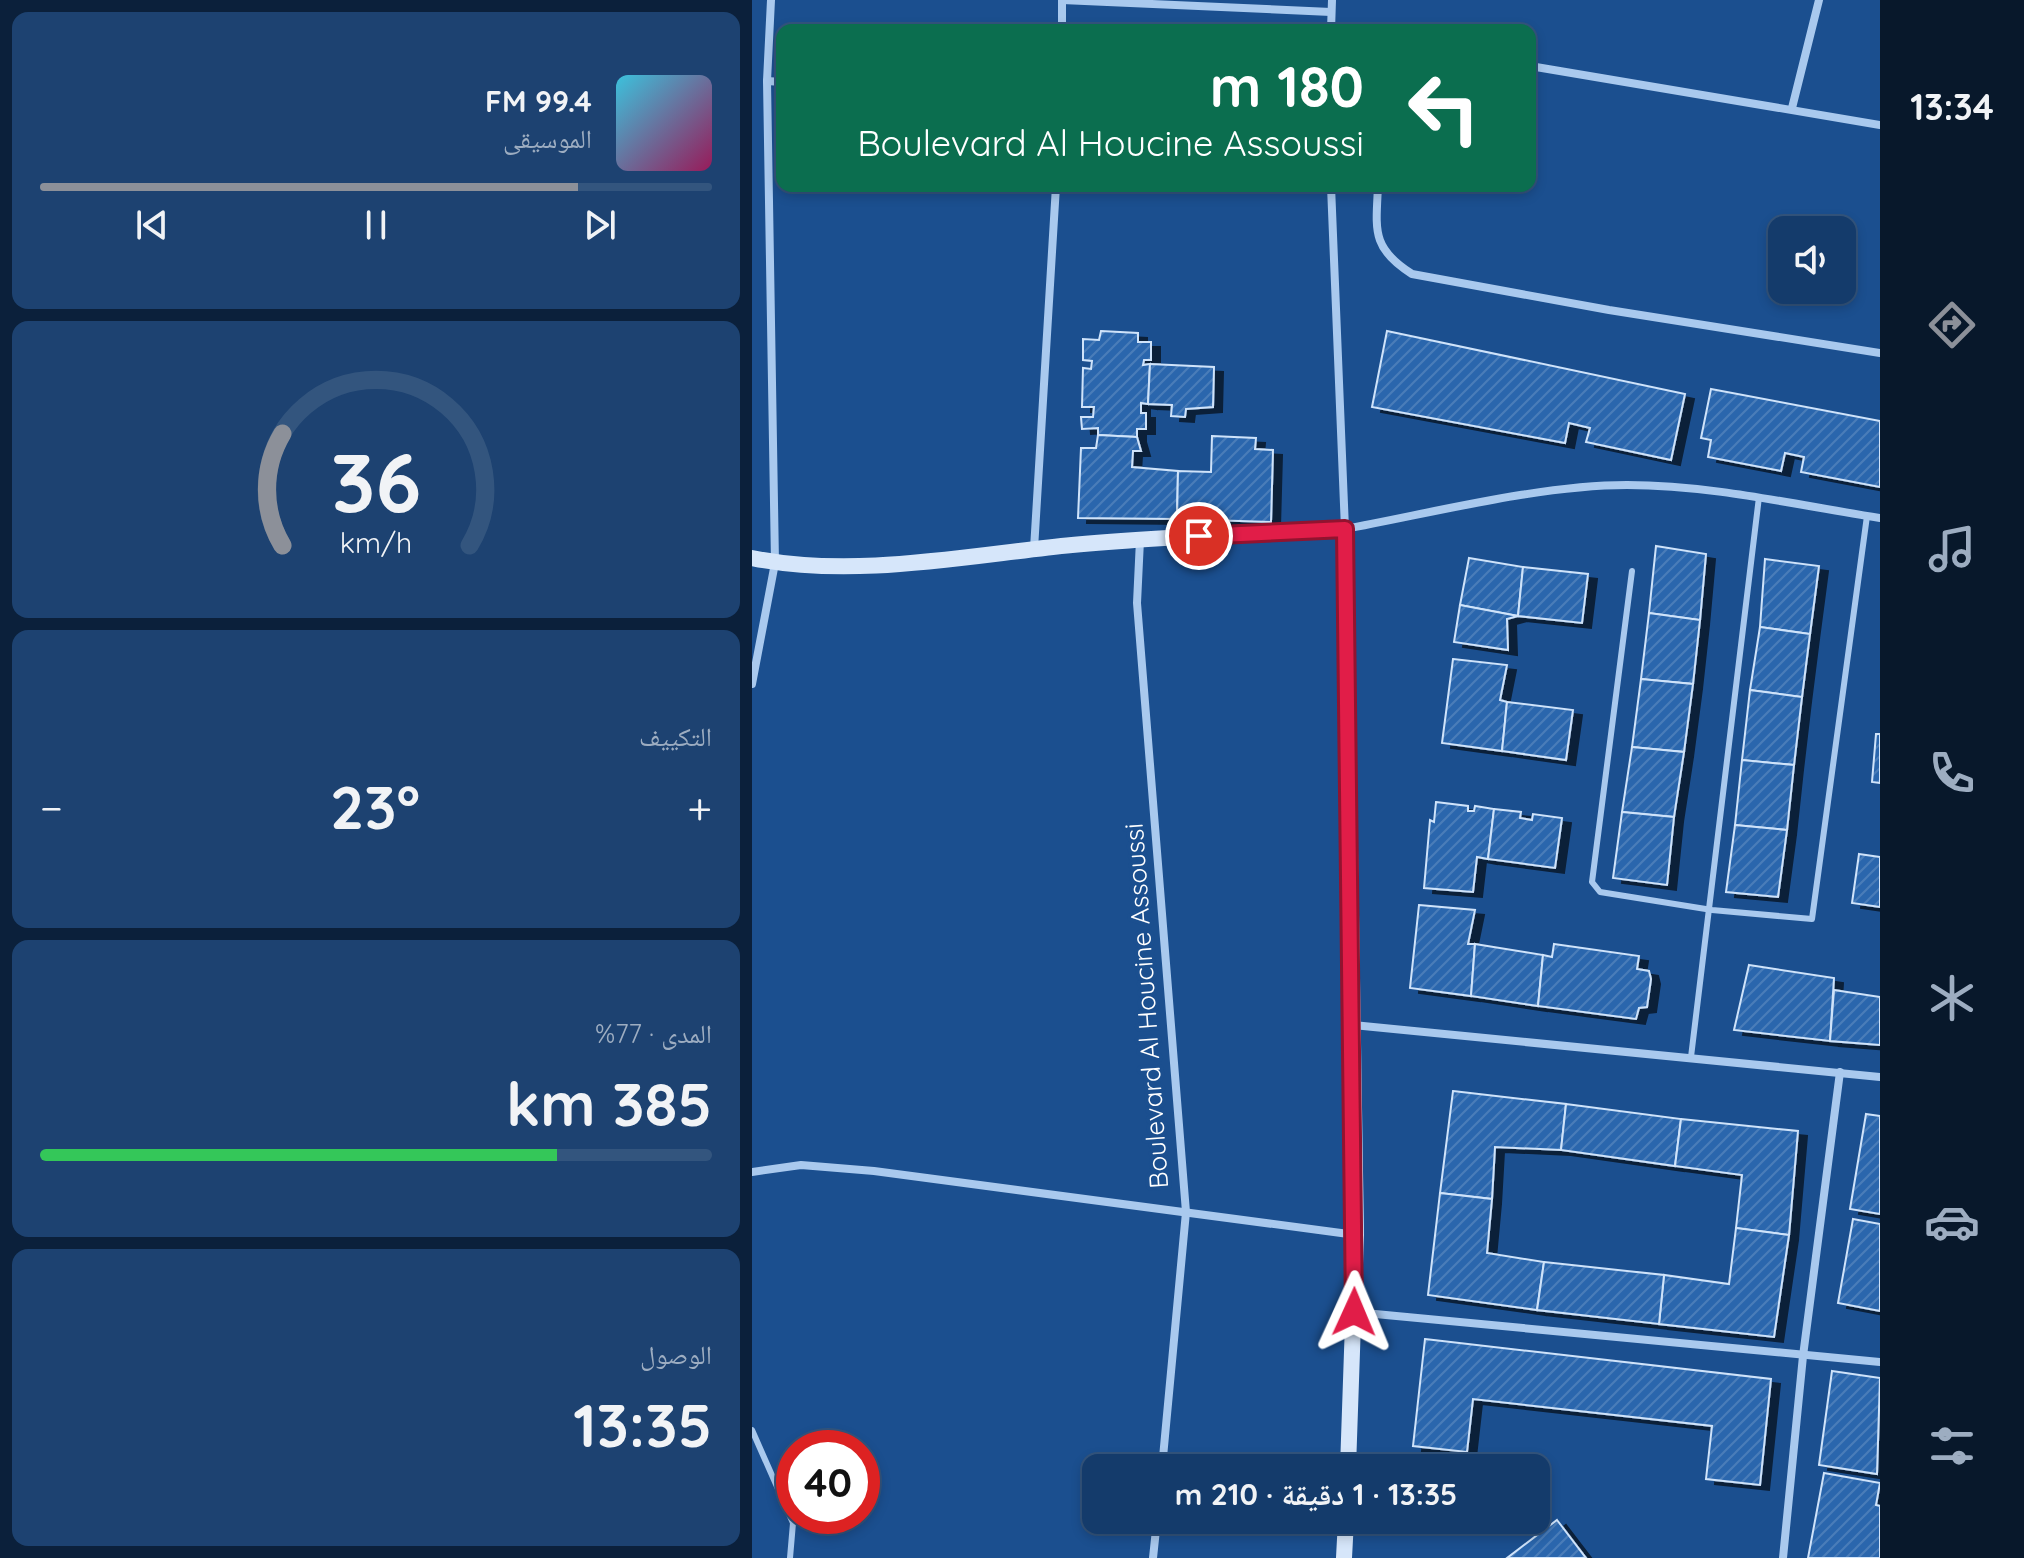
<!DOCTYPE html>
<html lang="ar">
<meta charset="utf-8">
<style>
:root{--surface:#143b6b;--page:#1d4271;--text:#f1f3f6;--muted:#9dadc1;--line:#33557e;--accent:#8c9099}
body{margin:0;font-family:Quicksand,"Noto Naskh Arabic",sans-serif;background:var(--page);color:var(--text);direction:rtl;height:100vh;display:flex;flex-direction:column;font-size:30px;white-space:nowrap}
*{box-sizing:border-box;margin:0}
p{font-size:26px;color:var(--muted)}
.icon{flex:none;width:44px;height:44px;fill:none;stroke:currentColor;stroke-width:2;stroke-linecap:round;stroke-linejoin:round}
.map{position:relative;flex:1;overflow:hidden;direction:ltr}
.details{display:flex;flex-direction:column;gap:12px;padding:12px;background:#0b203b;width:752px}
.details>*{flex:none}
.top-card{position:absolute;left:24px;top:24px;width:760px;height:168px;border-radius:16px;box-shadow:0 4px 12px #0003,0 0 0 2px var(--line);direction:rtl;background:#0b6e4f;color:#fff;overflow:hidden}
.fabs{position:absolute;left:1016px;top:216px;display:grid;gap:16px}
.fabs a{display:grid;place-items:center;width:88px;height:88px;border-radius:16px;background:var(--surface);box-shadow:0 4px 12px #0003,0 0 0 2px var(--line);font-size:40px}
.speed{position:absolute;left:24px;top:1430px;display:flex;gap:16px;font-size:40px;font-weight:700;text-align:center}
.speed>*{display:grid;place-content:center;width:104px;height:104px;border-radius:50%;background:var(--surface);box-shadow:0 4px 12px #0003,0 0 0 2px var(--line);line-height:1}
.speed .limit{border:12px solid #d22;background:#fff;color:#111}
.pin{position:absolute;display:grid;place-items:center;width:68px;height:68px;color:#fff;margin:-34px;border:4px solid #fff;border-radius:50%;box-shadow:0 2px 8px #0007}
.me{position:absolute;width:88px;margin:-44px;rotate:1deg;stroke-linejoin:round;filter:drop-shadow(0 0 6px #0008)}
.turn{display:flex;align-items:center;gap:28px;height:168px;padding:0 40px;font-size:36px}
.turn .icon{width:104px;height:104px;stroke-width:2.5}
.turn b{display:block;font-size:56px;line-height:68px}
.big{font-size:60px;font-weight:700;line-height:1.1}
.details .widget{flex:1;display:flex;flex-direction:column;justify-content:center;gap:12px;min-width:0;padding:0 28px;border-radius:16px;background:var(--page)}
.details .dial{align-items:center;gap:0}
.dial svg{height:208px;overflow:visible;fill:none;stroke:var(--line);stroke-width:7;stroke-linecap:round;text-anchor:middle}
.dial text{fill:var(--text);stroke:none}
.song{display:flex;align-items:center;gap:24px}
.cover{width:96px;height:96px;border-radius:12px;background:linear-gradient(135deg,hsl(190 70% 55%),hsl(330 70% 35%))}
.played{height:8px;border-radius:4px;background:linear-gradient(90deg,var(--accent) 80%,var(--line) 80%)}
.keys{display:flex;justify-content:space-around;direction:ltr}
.heat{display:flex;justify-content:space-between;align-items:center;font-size:44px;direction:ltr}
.charge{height:12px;border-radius:6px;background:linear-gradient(90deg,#34c759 77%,var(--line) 0)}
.trip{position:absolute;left:330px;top:1454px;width:468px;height:80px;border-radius:16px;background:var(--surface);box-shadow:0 4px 12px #0003,0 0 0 2px var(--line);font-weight:700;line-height:80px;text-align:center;direction:rtl}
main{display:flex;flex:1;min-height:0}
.tab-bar{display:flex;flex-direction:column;width:144px;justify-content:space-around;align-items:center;background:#08182b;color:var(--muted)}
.tab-bar .icon{width:56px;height:56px}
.tab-bar .selected{color:var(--accent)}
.tab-bar b{font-size:36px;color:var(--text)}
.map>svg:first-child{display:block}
.building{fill:url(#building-hatch);stroke:#cfe3fa;stroke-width:2;filter:url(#shadow)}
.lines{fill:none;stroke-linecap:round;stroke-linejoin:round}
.lane{stroke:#a9c9ee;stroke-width:6}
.street{stroke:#a9c9ee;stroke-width:8}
.secondary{stroke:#d6e6fa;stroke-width:16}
.route-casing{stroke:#92132f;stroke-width:20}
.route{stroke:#e11d48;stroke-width:14}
.labels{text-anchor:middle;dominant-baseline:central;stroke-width:8;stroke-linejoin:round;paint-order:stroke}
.street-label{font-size:26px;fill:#fff;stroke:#1b4f8f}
</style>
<main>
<nav class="tab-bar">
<b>13:34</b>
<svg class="icon selected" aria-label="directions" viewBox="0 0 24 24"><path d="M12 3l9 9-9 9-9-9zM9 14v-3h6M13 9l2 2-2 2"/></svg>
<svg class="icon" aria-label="music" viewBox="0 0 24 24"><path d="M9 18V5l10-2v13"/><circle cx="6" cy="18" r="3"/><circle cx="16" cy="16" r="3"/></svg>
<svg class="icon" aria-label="phone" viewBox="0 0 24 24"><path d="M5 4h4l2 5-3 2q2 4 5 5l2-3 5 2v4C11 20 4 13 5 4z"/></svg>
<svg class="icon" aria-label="climate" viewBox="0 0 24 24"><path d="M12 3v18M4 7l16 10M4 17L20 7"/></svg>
<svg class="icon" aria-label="car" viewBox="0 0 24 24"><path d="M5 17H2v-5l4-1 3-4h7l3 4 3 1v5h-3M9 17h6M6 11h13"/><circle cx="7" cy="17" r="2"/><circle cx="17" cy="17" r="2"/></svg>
<svg class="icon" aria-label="filters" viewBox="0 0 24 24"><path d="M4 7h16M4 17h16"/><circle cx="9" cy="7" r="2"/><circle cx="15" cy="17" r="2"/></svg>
</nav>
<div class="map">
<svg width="1128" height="1558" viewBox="0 0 1128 1558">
<defs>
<pattern id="building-hatch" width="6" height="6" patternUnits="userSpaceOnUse" patternTransform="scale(2)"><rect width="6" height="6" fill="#2a66ad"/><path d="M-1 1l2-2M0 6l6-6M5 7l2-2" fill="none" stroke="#4a7db9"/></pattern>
<filter id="shadow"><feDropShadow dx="9" dy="5" stdDeviation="0" flood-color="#0009"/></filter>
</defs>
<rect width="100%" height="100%" fill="#1b4f8f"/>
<g class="building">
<polygon points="349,331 386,333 386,342 399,342 399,360 392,360 391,365 398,364 396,404 389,403 389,413 394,413 394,429 385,429 385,437 346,435 346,428 330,429 329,417 341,417 342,407 330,407 331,368 339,369 340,361 331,360 331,339 347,340"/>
<polygon points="635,331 933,394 919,460 834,442 838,428 817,423 813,443 620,407"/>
<polygon points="398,364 462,367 461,407 434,409 433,417 419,416 420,405 396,404"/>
<polygon points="959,389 1128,421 1128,487 1049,472 1052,457 1033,453 1029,471 956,457 959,440 949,438"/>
<polygon points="346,435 385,437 389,451 381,451 380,467 426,471 425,519 326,518 329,448 344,448"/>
<polygon points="460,436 504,438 503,449 521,450 519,522 425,519 426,471 459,472"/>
<polygon points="904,546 954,554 948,620 897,613"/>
<polygon points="717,558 771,567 766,616 708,605"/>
<polygon points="1013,559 1067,566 1058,634 1008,627"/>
<polygon points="771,567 836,574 830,623 766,616"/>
<polygon points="708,605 766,616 755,619 756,650 702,642"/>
<polygon points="897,613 948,620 941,684 889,679"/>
<polygon points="1008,627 1058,634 1050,697 998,690"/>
<polygon points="701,659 755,665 748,700 755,702 750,751 690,743"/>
<polygon points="889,679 941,684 932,752 880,747"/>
<polygon points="998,690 1050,697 1042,765 990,760"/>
<polygon points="755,702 821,710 814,760 750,751"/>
<polygon points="1124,734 1128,734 1128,783 1120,782"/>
<polygon points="880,747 932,752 922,817 870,812"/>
<polygon points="990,760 1042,765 1035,830 983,825"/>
<polygon points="684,802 716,806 716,811 722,811 723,806 742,809 736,859 725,857 721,892 672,888 678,820 682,822"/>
<polygon points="742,809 769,812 768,818 780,820 781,814 810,818 803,868 736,859"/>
<polygon points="870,812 922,817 915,885 861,878"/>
<polygon points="983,825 1035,830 1026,897 974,892"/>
<polygon points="1107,854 1128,857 1128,907 1100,903"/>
<polygon points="667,905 723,910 716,944 723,944 719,996 658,988"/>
<polygon points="723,944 791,955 786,1006 719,996"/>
<polygon points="802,944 887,956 885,969 897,971 899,979 895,1007 887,1008 884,1019 786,1006 791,955 800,957"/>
<polygon points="997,965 1082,978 1078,1041 982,1030"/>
<polygon points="1082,990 1128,997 1128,1045 1078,1041"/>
<polygon points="701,1091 814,1104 809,1150 743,1147 740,1199 688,1193"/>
<polygon points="814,1104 929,1119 923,1166 809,1150"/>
<polygon points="1114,1114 1128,1116 1128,1214 1098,1209"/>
<polygon points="929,1119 1046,1131 1037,1235 984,1228 990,1175 923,1166"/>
<polygon points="688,1193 740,1199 735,1253 792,1262 785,1310 676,1295"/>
<polygon points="1101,1219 1128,1224 1128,1311 1086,1303"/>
<polygon points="984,1228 1037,1235 1022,1337 907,1324 912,1275 977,1284"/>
<polygon points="792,1262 912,1275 907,1324 785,1310"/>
<polygon points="673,1339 1019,1379 1008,1485 954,1479 960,1426 721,1399 715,1452 661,1446"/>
<polygon points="1080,1371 1128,1378 1125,1474 1067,1465"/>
<polygon points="1072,1473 1128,1483 1124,1505 1128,1506 1128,1558 1056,1558"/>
<polygon points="805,1520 834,1558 755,1558"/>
</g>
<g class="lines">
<g class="lane">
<polyline points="880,571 840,882 848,892 960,910 1060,919 1115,516"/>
<polyline points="939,1057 1007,497"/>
<polyline points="0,1430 41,1523 38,1558"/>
</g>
<g class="street">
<polyline points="310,0 579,12"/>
<polyline points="310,30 310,0"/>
<polyline points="579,30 580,0"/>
<polyline points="778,66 1128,125"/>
<polyline points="15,81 30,82"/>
<polyline points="1040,108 1067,0"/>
<path d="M579,186L593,529C680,513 788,485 875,485C960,485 1044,505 1128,518"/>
<path d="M626,186C624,230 619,248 660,274L857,310L1128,353"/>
<polyline points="388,540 385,603 434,1212 410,1468"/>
<polyline points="282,549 304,186"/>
<polyline points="0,684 23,563 15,81 19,0"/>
<polyline points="601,1025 1128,1077"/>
<polyline points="0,1172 49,1165 122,1171 604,1235"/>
<polyline points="602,1312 1128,1362"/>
<polyline points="401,1558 405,1520"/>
<polyline points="1031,1558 1051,1356 1088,1072"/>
</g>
<g class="secondary">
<path d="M0,558C102,579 218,555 320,545C411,536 502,534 593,529L604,1235L596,1468"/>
<polyline points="592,1558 594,1520"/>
</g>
</g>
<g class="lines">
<g class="route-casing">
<polyline id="route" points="447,536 593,529 602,1312"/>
</g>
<use href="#route" class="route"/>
</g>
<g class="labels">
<g class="street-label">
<text transform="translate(394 1006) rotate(-94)">Boulevard Al Houcine Assoussi</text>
</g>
</g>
</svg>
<div class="fabs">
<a><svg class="icon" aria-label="sound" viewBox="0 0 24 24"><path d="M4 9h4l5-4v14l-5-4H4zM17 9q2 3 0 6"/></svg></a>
</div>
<div class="speed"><div class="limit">40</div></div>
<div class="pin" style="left:447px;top:536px;background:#d93025"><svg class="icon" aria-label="arrive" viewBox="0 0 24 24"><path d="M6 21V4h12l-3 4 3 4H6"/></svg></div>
<svg class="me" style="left:602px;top:1312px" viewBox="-20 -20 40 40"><path d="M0-17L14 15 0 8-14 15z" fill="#e11d48" stroke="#fff" stroke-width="4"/></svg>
<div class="trip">13:35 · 1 دقيقة · 210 m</div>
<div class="top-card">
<div class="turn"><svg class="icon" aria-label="left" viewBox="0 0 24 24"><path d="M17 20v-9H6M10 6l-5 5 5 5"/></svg><div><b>180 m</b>Boulevard Al Houcine Assoussi</div></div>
</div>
</div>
<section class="details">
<div class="widget">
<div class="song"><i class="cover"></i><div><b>99.4 FM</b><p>الموسيقى</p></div></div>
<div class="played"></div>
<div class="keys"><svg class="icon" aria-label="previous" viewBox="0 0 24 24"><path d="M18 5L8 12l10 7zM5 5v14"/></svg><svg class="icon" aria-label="pause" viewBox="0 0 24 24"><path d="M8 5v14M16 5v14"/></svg><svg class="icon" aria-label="next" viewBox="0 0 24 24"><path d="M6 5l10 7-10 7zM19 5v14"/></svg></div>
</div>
<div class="widget dial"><svg viewBox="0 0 100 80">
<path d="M14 69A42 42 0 1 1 86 69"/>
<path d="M14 69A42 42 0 0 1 14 26" stroke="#8c9099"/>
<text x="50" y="56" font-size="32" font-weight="700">36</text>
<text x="50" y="72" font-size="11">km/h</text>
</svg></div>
<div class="widget"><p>التكييف</p>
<div class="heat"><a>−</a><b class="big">23°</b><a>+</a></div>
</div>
<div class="widget"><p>المدى · 77%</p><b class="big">385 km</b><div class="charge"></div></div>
<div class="widget"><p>الوصول</p><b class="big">13:35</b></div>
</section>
</main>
